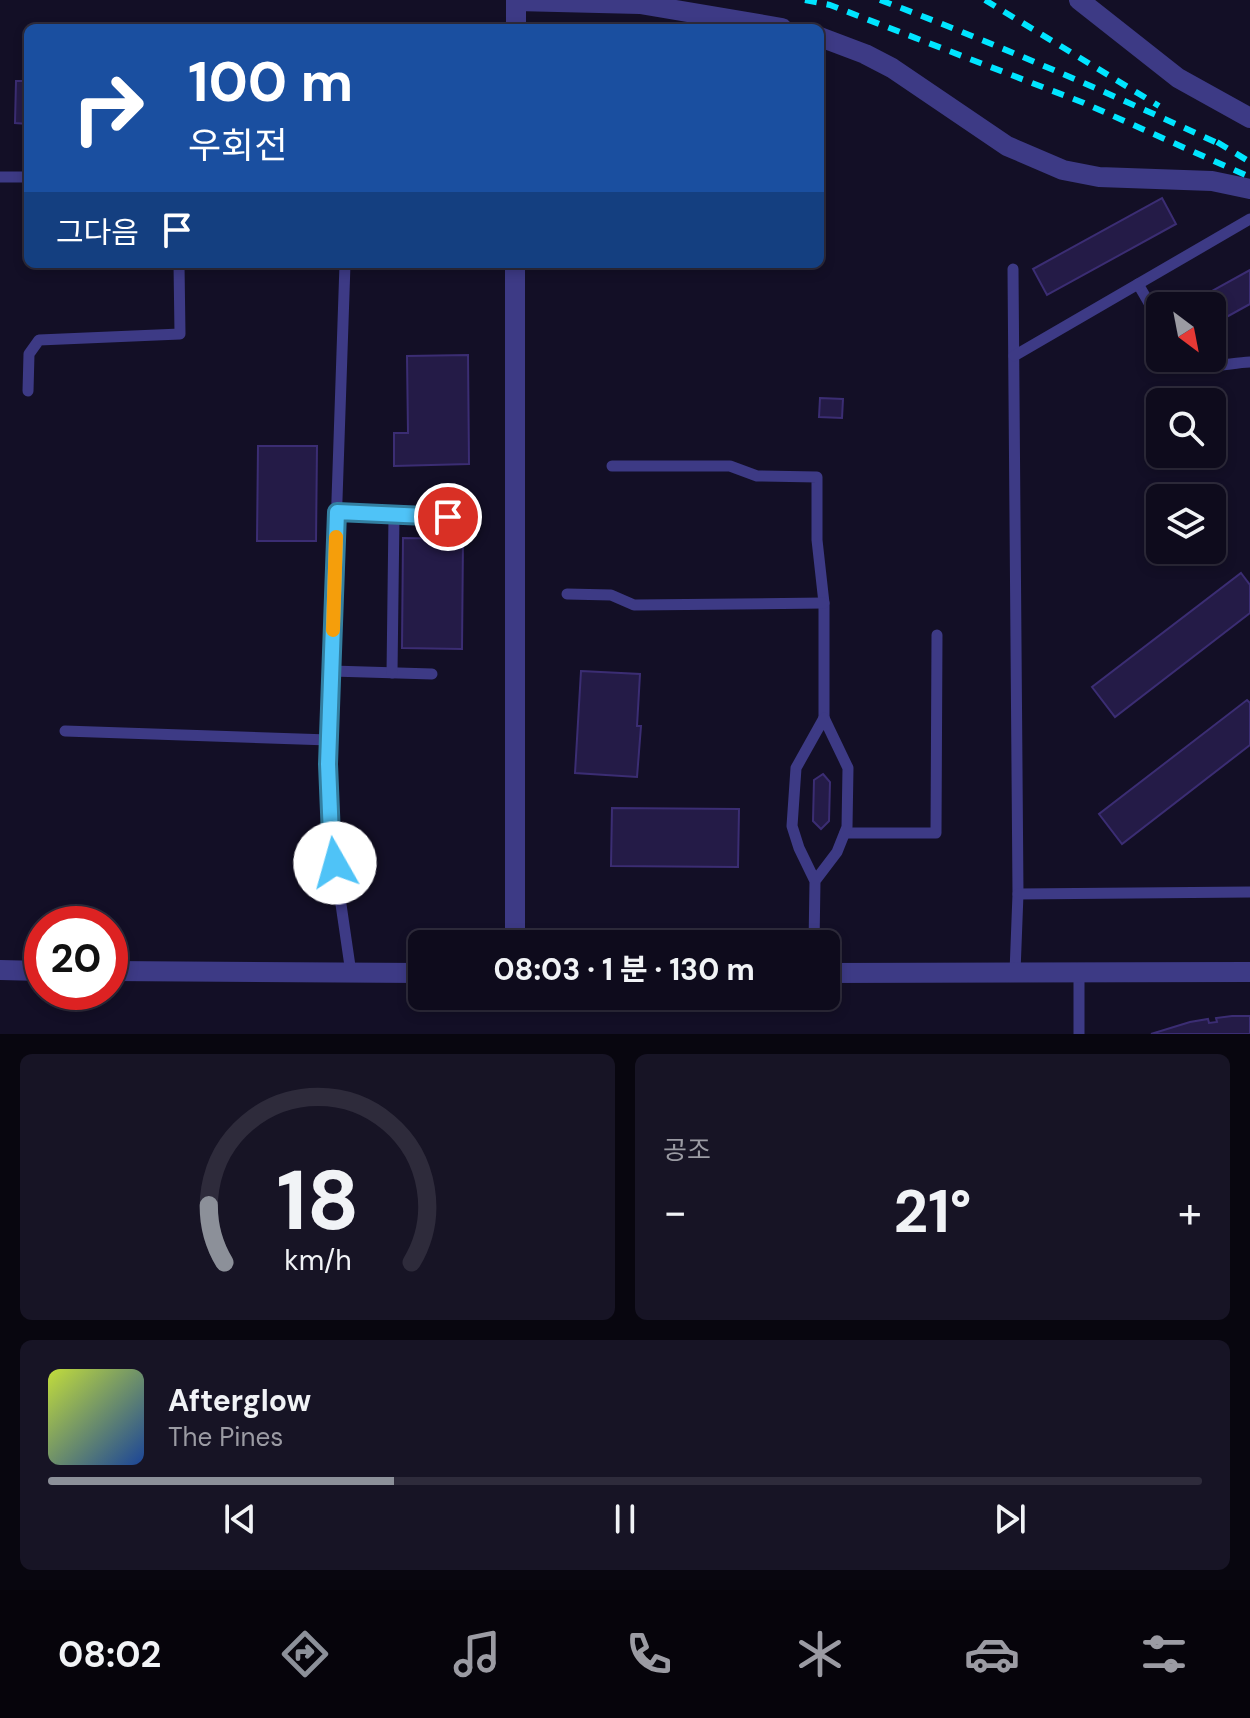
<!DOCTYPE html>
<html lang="ko">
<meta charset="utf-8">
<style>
:root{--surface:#0e0b1c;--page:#171425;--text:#f1f3f6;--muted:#9b9ba3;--line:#2e2b3b;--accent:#8c9099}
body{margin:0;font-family:"DM Sans","Noto Sans KR",sans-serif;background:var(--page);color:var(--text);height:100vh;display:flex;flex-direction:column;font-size:30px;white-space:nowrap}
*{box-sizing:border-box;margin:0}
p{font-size:26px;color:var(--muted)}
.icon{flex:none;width:44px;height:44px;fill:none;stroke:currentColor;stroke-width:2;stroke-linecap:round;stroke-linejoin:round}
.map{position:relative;height:1034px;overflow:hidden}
.details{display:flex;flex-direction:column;gap:20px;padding:20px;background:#08060f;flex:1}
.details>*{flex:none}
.guide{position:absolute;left:24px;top:24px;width:800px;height:244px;border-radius:12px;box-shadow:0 4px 12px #0003,0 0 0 2px var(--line);background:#1a4fa0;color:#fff;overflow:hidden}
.needle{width:52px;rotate:148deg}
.tools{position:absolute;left:1146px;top:292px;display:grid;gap:16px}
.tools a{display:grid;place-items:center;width:80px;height:80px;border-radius:12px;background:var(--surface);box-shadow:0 4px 12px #0003,0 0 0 2px var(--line);font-size:40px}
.speed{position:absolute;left:24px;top:906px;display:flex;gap:16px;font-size:40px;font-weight:700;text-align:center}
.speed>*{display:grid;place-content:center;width:104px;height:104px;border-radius:50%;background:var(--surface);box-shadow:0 4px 12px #0003,0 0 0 2px var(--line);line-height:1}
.speed .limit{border:12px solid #d22;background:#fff;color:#111}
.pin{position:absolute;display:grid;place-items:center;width:68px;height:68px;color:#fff;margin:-34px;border:4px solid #fff;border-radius:50%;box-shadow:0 2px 8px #0007}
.me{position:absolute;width:88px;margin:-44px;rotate:353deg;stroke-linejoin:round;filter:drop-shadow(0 0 6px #0008)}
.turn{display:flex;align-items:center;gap:28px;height:168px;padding:0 32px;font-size:36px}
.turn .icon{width:104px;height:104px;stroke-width:2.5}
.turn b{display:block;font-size:56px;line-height:68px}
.then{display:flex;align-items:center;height:76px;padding:0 32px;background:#0003;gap:16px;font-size:30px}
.big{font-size:60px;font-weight:700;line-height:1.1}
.details .widget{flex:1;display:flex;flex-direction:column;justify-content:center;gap:12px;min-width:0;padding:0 28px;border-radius:12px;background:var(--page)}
.details .dial{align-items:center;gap:0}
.dial svg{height:208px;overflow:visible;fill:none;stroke:var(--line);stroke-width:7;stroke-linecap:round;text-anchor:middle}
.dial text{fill:var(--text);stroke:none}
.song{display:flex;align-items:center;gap:24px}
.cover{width:96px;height:96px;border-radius:12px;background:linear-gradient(135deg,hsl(70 70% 55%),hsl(220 70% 35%))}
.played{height:8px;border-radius:4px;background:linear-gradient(90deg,var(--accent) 30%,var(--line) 30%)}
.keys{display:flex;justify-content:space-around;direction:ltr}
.heat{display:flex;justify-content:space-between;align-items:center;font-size:44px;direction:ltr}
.details .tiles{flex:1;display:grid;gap:20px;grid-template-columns:1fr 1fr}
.widget:last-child{grid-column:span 2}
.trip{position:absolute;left:408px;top:930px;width:432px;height:80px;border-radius:12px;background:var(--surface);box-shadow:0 4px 12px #0003,0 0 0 2px var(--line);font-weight:700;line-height:80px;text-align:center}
.tabs{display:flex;height:128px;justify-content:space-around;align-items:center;background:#06040b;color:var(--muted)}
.tabs .icon{width:56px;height:56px}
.tabs .selected{color:var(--accent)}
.tabs b{font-size:36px;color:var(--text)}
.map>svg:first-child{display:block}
.building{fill:#241b47;stroke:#3b2d73;stroke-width:2}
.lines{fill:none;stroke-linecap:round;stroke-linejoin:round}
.service{stroke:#3d3a85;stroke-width:11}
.minor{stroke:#3d3a85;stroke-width:20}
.tertiary{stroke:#3d3a85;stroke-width:20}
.rail{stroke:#00e5ff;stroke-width:6;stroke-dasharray:12 10;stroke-linecap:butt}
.route-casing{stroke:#337fa1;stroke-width:20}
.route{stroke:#4fc3f7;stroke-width:14}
.slow{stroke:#f59e0b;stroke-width:14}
</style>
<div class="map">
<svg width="1250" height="1034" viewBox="0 0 1250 1034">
<rect width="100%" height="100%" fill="#130f26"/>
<g class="building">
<polygon points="16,81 28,81 28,124 15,123"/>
<polygon points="1162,198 1176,224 1047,295 1033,269"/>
<polygon points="1250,270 1250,304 1212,325 1212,306 1185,306"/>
<polygon points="468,355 469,464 394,466 394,433 408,433 407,356"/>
<polygon points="820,398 843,399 842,418 819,417"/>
<polygon points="258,446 317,446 316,541 257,541"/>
<polygon points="403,538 463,539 462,649 402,648"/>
<polygon points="1241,573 1250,585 1250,613 1115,717 1092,687"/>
<polygon points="581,671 640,674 637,726 641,726 637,777 575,773"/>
<polygon points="1247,700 1250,703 1250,745 1122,844 1099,814"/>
<polygon points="823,774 830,782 829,821 821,829 813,821 814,780"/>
<polygon points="612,808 739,809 738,867 611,866"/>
<polygon points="1232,1016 1250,1016 1250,1034 1151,1034 1190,1022 1208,1019 1209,1023 1217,1022 1216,1018"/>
</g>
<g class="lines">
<g class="service">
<polyline points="0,177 28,177"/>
<polyline points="345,264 328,764 331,836 351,973"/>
<polyline points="1013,269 1018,894 1015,972"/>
<polyline points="1138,284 1160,322"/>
<polyline points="1014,356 1250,219"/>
<path d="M1182,358C1204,372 1225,363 1250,362"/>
<polyline points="28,391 29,354 39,340 180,334 179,264"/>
<polyline points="612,466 730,466 757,476 817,477 817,540 824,603 824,718"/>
<polyline points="337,512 448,517"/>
<polyline points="567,594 611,595 634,605 824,603"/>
<polyline points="332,671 432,674"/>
<polyline points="392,673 394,515"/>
<polyline points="65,731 329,740"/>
<polyline points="845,833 936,833 937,635"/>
<polyline points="1018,894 1250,892"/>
<polyline points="814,944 815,881 799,848 792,826 796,768 824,718 848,768 847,827 837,852 815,881"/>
<polyline points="1079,1034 1079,972"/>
</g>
<g class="minor">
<polyline points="516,1 640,4 782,28"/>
<polyline points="516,28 516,0"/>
<polyline points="820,37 865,54 892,68 1007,146 1063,170 1099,177 1212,181 1250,189"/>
<polyline points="515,264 515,944"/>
<polyline points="0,970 42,971"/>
<polyline points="110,971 422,973"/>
<polyline points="826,973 1250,972"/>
</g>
<polyline class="tertiary" points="1079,0 1178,78 1250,118"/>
<g class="rail">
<polyline points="805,0 830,5 1084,103 1250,177"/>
<path d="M880,0C997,44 1111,94 1224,146"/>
<polyline points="985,0 1159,106"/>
<polyline points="1217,142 1250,162"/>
</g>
</g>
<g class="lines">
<g class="route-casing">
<polyline id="route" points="335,863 331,836 328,764 337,512 448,517"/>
</g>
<use href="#route" class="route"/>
<polyline class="slow" points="333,630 336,537"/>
</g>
</svg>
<div class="tools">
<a><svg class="needle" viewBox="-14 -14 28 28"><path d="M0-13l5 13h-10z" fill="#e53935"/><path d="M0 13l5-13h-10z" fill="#9b9ba3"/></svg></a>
<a><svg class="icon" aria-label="search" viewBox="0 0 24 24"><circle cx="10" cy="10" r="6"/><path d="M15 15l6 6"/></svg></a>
<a><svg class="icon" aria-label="layers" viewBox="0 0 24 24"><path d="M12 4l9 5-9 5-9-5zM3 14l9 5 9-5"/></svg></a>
</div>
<div class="speed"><div class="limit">20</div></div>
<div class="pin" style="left:448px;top:517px;background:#d93025"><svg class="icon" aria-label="arrive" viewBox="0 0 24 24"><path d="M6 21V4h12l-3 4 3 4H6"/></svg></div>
<svg class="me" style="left:335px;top:863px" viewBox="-20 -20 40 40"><circle r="19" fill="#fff"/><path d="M0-13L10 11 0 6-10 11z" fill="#4fc3f7"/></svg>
<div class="trip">08:03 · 1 분 · 130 m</div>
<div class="guide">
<div class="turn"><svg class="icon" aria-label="right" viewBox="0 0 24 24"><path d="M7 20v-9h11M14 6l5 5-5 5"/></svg><div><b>100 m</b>우회전</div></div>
<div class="then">그다음<svg class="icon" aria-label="arrive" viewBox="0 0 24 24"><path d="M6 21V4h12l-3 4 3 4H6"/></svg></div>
</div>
</div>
<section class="details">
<div class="tiles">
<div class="widget dial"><svg viewBox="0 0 100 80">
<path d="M14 69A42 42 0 1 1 86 69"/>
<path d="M14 69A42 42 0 0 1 8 47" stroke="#8c9099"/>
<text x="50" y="56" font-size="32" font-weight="700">18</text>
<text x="50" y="72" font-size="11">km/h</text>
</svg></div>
<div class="widget"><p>공조</p>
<div class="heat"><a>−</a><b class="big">21°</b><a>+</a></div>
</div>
<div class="widget">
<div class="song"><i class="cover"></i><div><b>Afterglow</b><p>The Pines</p></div></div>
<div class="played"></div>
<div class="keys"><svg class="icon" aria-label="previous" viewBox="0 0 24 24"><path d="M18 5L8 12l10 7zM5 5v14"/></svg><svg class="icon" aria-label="pause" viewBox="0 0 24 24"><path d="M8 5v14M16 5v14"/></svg><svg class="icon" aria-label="next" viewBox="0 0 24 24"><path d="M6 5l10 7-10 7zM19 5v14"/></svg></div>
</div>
</div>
</section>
<nav class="tabs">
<b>08:02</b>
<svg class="icon selected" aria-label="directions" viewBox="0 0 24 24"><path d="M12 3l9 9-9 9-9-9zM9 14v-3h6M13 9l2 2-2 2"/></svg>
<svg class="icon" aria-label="music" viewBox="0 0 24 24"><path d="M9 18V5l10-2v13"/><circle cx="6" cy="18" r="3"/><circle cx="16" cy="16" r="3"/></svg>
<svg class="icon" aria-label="phone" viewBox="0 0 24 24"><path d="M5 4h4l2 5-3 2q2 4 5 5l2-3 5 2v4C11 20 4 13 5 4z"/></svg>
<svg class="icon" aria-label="climate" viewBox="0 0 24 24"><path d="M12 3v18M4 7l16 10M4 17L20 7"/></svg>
<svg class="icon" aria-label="car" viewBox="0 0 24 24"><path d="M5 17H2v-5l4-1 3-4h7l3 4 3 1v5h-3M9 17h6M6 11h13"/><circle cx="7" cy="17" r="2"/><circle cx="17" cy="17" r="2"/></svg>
<svg class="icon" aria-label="filters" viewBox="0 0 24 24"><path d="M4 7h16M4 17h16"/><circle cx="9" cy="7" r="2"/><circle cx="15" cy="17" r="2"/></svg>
</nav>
